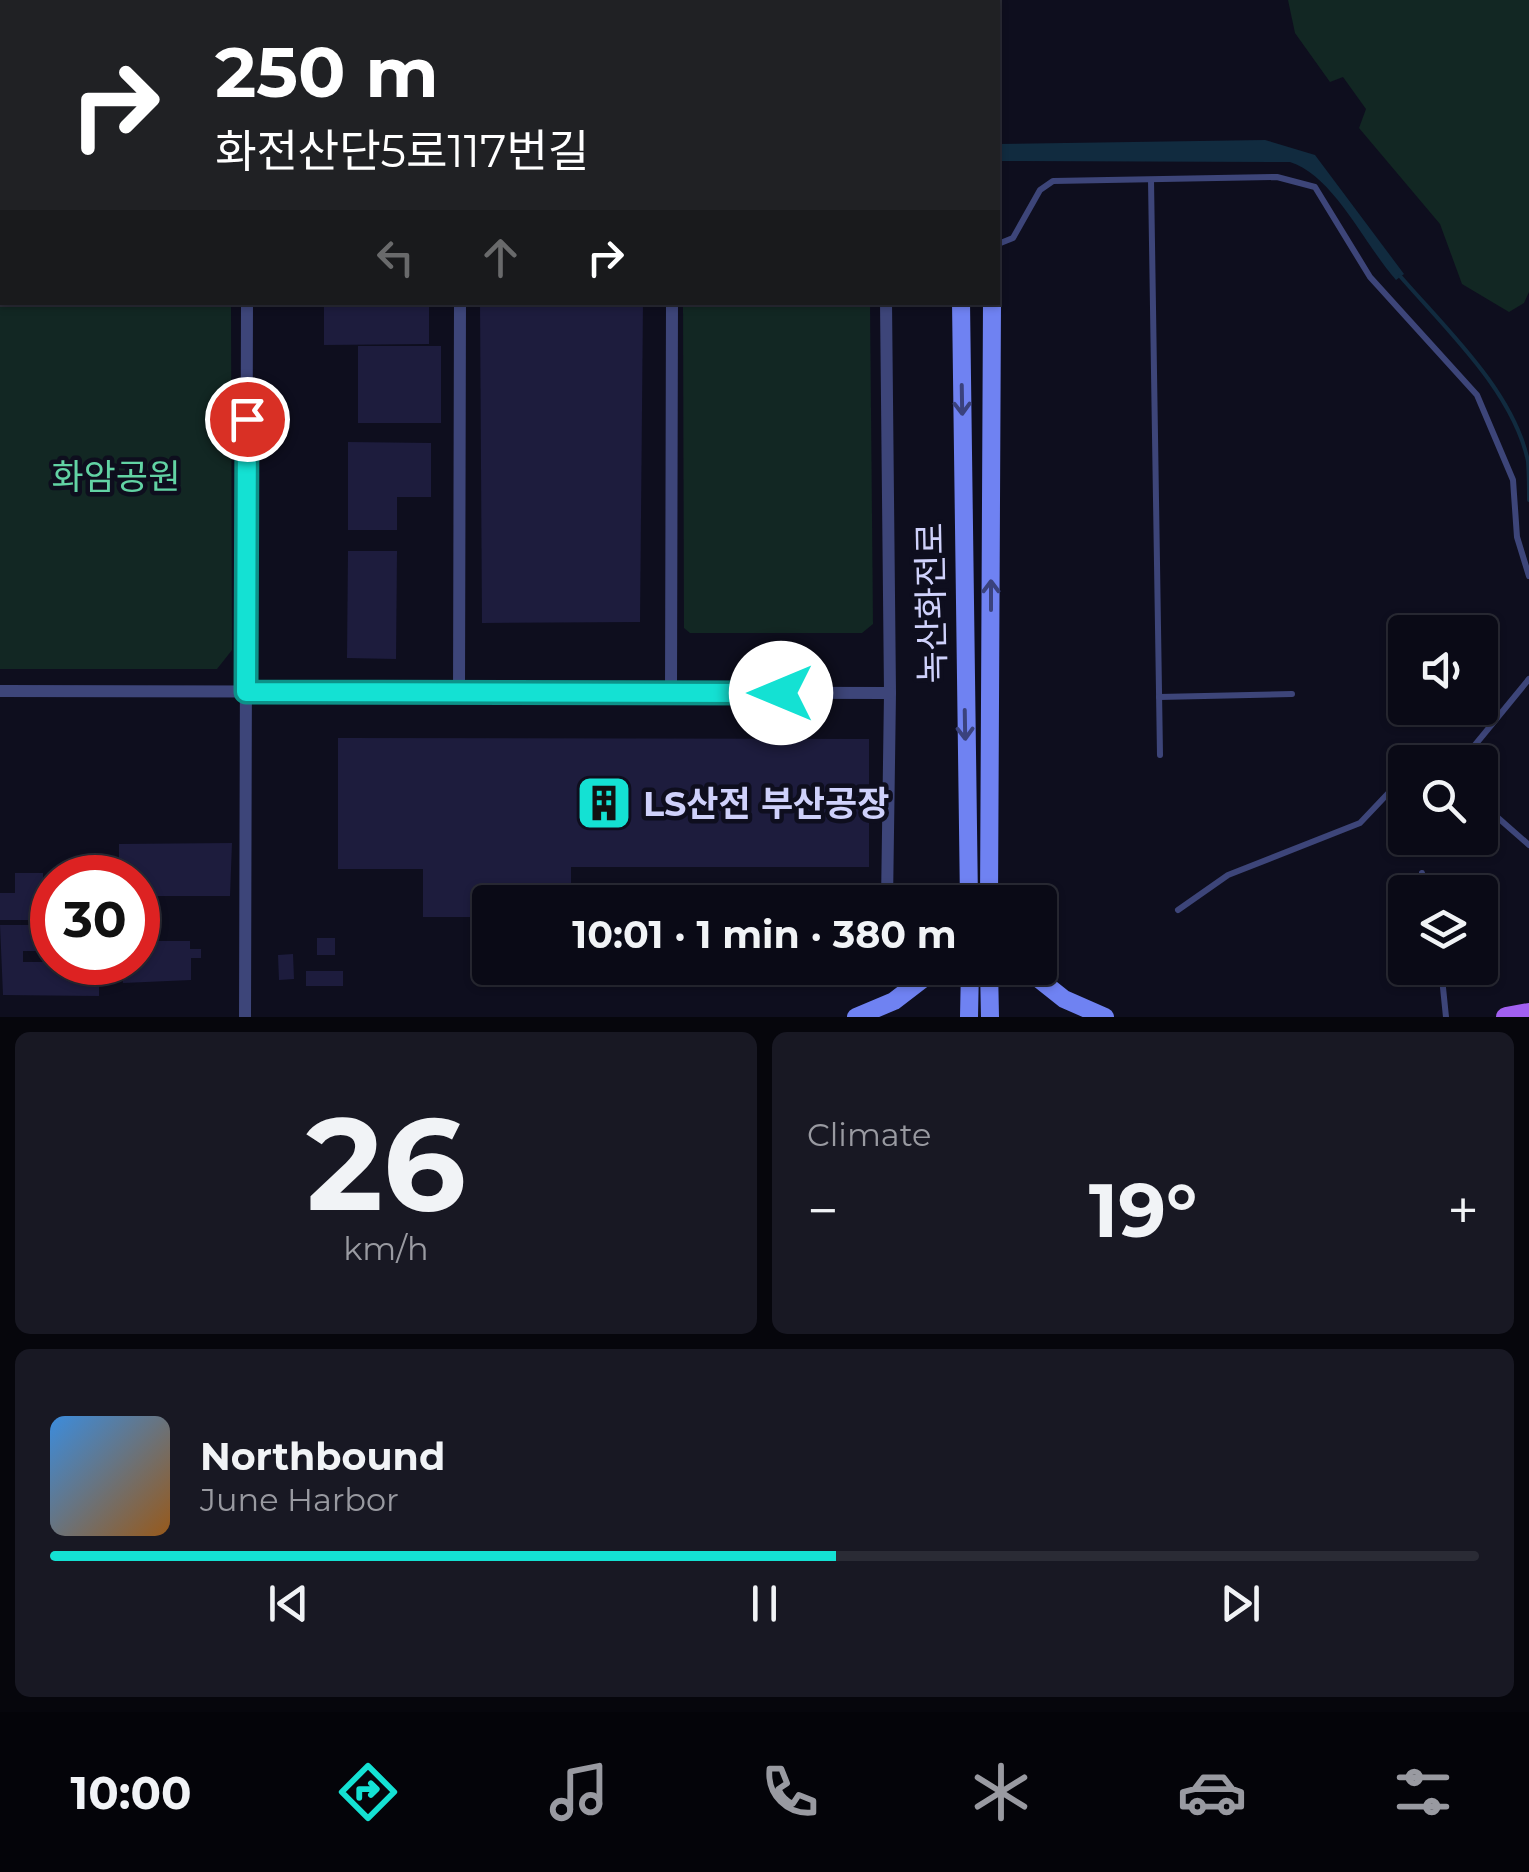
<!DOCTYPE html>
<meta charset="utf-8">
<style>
:root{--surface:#0a0a16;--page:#181823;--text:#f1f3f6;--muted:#999aa1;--line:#2a2b35;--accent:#14e1d3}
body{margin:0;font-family:Montserrat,"Noto Sans KR",sans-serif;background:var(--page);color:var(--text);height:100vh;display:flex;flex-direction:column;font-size:38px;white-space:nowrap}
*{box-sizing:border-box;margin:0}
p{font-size:32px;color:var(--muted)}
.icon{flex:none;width:55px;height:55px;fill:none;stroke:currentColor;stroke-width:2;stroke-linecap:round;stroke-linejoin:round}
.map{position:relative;height:1017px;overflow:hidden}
.panel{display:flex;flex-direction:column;gap:15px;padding:15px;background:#06060c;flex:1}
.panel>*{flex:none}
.guide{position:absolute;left:0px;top:0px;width:1000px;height:305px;box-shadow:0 2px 8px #0004,0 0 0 2px var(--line);background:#202124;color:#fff;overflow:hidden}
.fabs{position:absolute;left:1388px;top:615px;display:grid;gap:20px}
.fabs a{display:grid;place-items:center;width:110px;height:110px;border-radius:10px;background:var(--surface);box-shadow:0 2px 8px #0004,0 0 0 2px var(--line);font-size:50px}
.speed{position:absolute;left:30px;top:855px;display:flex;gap:20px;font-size:50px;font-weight:700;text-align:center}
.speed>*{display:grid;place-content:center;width:130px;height:130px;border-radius:50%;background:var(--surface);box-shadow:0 2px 8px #0004,0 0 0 2px var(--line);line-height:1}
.speed .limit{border:15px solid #d22;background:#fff;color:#111}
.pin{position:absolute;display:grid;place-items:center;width:85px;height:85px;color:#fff;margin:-42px;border:5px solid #fff;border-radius:50%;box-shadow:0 2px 10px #0007}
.me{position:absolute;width:110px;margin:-55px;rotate:270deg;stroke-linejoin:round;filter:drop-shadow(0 0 8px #0008)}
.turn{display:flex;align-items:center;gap:35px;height:210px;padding:0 50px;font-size:45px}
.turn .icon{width:130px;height:130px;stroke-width:2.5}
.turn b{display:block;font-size:70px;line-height:85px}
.lanes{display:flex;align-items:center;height:95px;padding:0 50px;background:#0003;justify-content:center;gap:50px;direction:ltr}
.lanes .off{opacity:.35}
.big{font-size:75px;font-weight:700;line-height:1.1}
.panel .tile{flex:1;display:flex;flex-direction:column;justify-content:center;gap:15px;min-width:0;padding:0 35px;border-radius:15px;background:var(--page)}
.panel .dial{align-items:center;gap:0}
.dial b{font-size:130px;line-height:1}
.song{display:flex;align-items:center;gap:30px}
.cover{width:120px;height:120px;border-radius:15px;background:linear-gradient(135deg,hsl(210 70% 55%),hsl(30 70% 35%))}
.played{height:10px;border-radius:5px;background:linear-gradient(90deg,var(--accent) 55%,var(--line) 55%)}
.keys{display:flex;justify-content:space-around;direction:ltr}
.heat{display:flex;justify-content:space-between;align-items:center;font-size:55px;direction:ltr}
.panel .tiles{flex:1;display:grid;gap:15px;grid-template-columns:1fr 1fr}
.tile:last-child{grid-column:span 2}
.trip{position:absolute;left:472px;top:885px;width:585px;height:100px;border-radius:10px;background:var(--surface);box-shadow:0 2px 8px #0004,0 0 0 2px var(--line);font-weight:700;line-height:100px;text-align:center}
.dock{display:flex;height:160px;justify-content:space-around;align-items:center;background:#040409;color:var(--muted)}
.dock .icon{width:70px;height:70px}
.dock .selected{color:var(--accent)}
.dock b{font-size:45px;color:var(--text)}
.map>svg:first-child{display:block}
.green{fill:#122723}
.water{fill:#112b3f}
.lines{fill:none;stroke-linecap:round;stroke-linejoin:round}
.stream{stroke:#112b3f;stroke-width:4}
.building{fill:#1d1c3d}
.service{stroke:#3d4579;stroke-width:6}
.minor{stroke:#3d4579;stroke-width:12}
.tertiary{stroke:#3d4579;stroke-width:15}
.secondary{stroke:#6f82f2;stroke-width:18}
.primary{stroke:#a260f1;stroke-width:20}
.oneway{stroke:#3a427d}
.route-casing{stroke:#0d9289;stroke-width:25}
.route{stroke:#14e1d3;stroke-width:18}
.labels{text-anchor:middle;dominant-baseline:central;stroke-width:9;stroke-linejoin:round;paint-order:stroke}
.park-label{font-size:35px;fill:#62d3a4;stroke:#0e0e1e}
.street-label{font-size:35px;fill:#cfd1fb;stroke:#0e0e1e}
.poi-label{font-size:35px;font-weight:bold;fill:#cfd1fb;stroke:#0e0e1e;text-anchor:start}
</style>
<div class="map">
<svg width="1529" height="1017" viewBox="0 0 1529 1017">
<rect width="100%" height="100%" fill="#0e0e1e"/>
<g class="green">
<polygon points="1288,0 1529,0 1529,292 1524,303 1509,312 1462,284 1440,224 1359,128 1366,109 1343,77 1330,82 1295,33"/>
<polygon points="0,256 2,302 231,303 232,650 217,669 0,669"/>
<polygon points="683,303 870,303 873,624 862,633 690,633 684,628"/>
</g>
<path class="water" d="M1265,140L1315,155L1404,274L1396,280C1364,244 1334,176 1290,162L998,161V144Z"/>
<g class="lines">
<path class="stream" d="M1400,276C1446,329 1513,391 1528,461C1529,473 1529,488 1529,500"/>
</g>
<g class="building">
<polygon points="324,302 429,302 429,344 324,345"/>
<polygon points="480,302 643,302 640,622 482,623"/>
<rect x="358" y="346" width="83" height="77"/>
<polygon points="348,442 431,443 431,497 397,497 397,530 348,530"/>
<polygon points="348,551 397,551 396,659 347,658"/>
<polygon points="338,738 869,739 869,867 571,867 571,902 490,902 490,917 423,917 423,869 338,869"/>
<polygon points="232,843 230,896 138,896 138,878 119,878 119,844"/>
<polygon points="15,873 43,873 43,893 52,893 52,920 0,920 0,893 15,893"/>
<polygon points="0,925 52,925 52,951 23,951 23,962 99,962 99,996 3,995"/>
<rect x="317" y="938" width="18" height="17"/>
<polygon points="138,941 190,941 190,949 201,949 201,958 191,958 191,980 123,983 120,962 138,962"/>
<polygon points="293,954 294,979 279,980 278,955"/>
<rect x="306" y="971" width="37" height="15"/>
</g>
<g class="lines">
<g class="service">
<polyline points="1151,180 1160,755"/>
<polyline points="998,244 1013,238 1040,190 1053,181 1277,177 1315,187 1370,277 1477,395 1513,480 1517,537 1529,576"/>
<polyline points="1159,697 1292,694"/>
<polyline points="1461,762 1529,679"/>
<polyline points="1480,802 1529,845"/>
<polyline points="1422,873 1426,892"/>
<polyline points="1178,910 1228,875 1360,823 1396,785 1405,782"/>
<polyline points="1441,968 1446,1017"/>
</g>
<g class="minor">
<polyline points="0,242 2,242"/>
<polyline points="886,302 890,693 887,902"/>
<polyline points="0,691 890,693"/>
<polyline points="459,692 460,302"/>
<polyline points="671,693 672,302"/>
<polyline points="245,1017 247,302"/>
</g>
<polyline class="tertiary" points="0,77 2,77"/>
<g class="secondary">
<polyline points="989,0 989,2"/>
<polyline points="959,2 959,0"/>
<polyline points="961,302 969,902"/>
<polyline points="989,902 992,302"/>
<polyline points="989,968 990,1017"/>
<polyline points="1025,968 1064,999 1105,1017"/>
<polyline points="856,1017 894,1001 937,968"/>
<polyline points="969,1017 970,968"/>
</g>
<polyline class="primary" points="1506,1017 1529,1013"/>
</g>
<defs><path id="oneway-shaft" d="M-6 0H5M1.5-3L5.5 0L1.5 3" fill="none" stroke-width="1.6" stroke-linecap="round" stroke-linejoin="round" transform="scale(2.5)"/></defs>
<g class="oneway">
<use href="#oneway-shaft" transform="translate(962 400) rotate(89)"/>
<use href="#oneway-shaft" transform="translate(991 595) rotate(-90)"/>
<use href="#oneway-shaft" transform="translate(965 725) rotate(89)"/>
</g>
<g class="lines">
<g class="route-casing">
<polyline id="route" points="247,419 246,692 781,693"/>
</g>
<use href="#route" class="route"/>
</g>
<defs>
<g id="building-square" transform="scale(2.875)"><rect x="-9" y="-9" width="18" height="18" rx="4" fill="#14e1d3" stroke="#0e0e1e"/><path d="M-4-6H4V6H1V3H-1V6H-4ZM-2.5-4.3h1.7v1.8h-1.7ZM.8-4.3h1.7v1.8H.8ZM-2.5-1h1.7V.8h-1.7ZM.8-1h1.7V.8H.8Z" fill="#111"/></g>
</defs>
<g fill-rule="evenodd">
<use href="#building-square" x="604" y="803"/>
</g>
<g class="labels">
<g class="park-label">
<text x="116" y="476">화암공원</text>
</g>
<g class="street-label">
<text transform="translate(931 603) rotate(-91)">녹산화전로</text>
</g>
<g class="poi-label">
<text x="643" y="803">LS산전 부산공장</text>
</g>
</g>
</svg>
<div class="fabs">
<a><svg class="icon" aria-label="sound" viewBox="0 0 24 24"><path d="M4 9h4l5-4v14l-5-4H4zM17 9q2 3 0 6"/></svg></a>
<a><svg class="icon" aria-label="search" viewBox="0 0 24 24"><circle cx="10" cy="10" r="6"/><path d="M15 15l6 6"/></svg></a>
<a><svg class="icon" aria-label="layers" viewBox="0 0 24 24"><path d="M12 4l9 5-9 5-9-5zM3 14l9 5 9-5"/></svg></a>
</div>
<div class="speed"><div class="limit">30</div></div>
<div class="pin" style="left:247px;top:419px;background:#d93025"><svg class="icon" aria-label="arrive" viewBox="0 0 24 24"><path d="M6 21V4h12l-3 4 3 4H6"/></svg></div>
<svg class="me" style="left:781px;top:693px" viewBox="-20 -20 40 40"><circle r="19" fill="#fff"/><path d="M0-13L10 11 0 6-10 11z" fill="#14e1d3"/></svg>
<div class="trip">10:01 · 1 min · 380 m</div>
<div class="guide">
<div class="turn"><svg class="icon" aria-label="right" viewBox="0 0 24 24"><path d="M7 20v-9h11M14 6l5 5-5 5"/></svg><div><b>250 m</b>화전산단5로117번길</div></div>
<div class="lanes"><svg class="icon off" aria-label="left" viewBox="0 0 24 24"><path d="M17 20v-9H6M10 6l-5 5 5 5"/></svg><svg class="icon off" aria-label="ahead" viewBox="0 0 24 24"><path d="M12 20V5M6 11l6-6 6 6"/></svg><svg class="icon" aria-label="right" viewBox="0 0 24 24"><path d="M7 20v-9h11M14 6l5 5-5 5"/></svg></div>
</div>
</div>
<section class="panel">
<div class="tiles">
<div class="tile dial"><b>26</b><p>km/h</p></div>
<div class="tile"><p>Climate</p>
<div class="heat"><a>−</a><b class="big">19°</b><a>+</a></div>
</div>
<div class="tile">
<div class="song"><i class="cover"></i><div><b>Northbound</b><p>June Harbor</p></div></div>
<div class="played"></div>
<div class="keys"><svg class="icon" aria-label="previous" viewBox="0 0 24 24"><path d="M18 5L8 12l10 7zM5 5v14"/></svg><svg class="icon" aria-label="pause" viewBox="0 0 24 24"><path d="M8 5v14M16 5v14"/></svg><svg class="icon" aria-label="next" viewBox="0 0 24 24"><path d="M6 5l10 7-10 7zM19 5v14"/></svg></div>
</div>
</div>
</section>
<nav class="dock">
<b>10:00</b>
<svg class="icon selected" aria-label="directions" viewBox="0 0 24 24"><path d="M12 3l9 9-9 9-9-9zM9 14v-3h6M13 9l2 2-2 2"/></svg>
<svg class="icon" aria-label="music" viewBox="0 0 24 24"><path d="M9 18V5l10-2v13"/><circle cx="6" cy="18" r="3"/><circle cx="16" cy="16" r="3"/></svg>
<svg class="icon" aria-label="phone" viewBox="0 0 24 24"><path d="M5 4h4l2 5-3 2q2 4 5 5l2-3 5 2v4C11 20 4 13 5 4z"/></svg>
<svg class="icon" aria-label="climate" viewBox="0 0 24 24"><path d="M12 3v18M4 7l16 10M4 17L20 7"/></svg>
<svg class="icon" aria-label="car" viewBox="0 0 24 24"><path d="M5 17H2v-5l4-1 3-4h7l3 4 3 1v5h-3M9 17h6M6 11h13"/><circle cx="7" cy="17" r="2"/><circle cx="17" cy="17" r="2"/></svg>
<svg class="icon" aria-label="filters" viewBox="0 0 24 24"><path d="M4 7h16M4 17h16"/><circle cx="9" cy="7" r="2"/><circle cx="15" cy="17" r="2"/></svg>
</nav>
